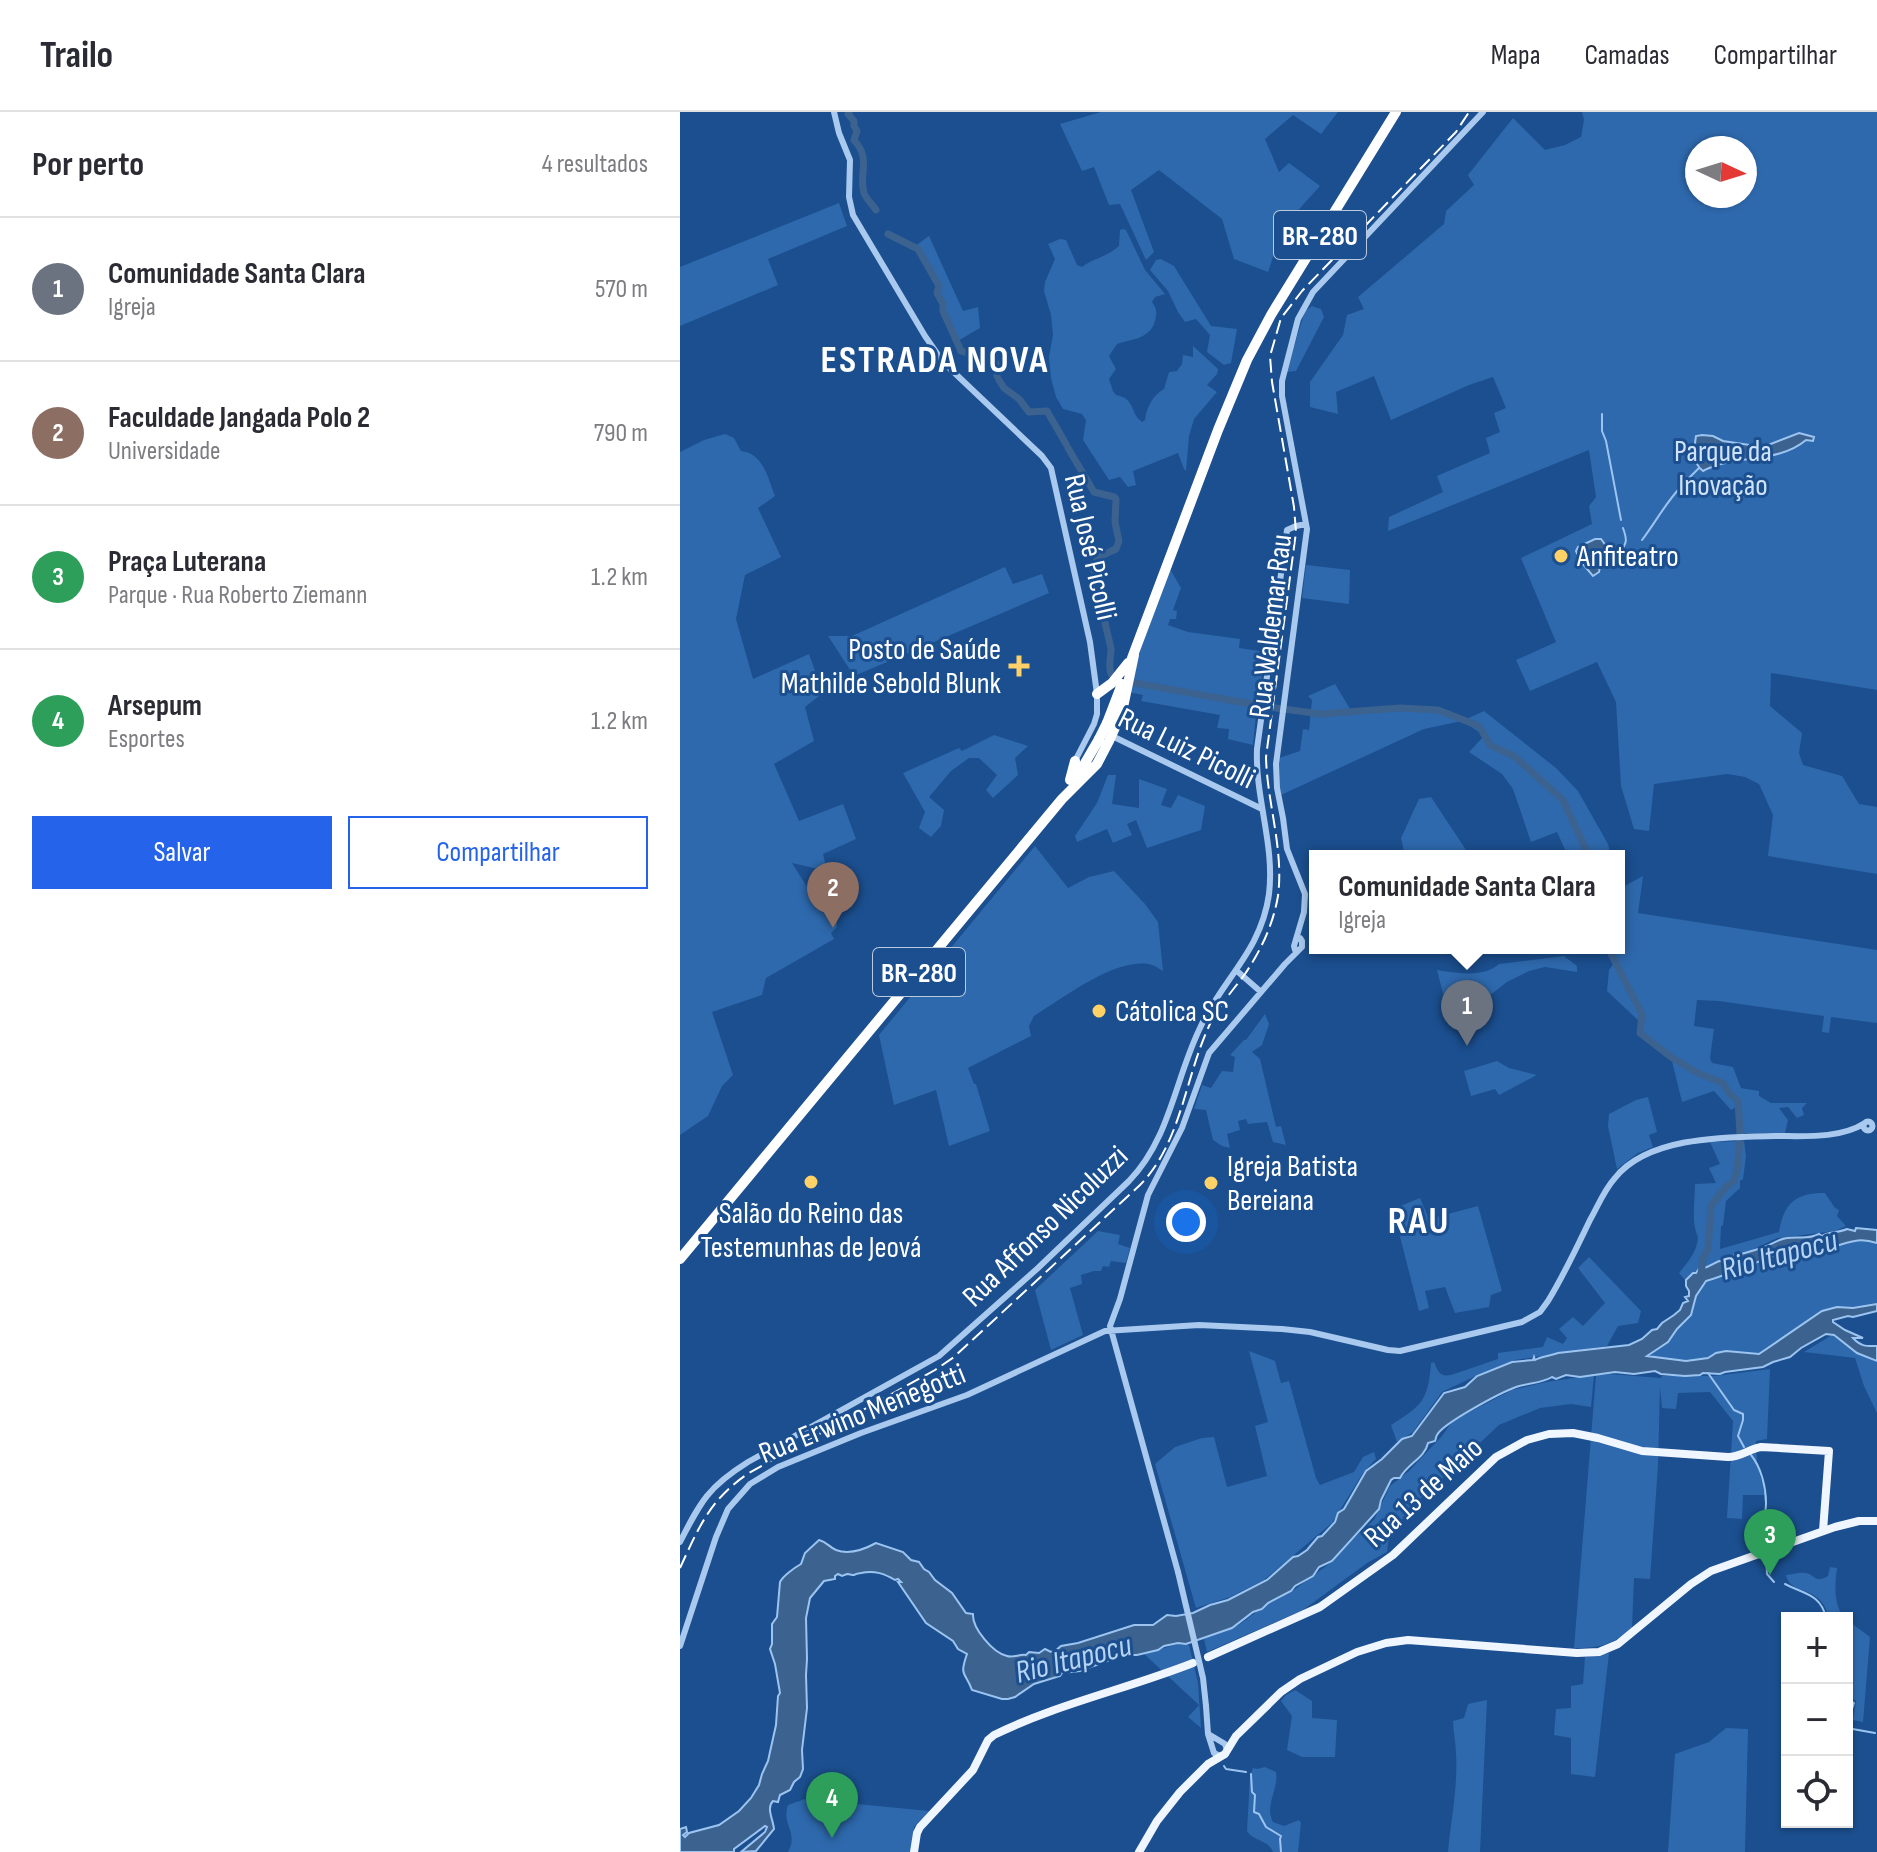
<!DOCTYPE html>
<html lang="pt">
<meta charset="utf-8">
<style>
:root{--surface:#fff;--page:#f2f2f3;--text:#2b2b33;--muted:#7c7c81;--line:#e1e1e2;--accent:#2563eb}
body{margin:0;font-family:"Sofia Sans Condensed",sans-serif;background:var(--page);color:var(--text)}
.controls{position:absolute;right:24px;bottom:24px;display:grid;overflow:hidden;border-radius:0px;box-shadow:0 2px 6px #0004}
.controls button{width:72px;height:72px;display:grid;place-items:center;padding:0;border:0;border-bottom:2px solid var(--line);background:var(--surface);color:var(--text);font:40px sans-serif}
.compass{position:absolute;left:1005px;top:24px;width:72px;height:72px;border-radius:50%;background:var(--surface);box-shadow:0 2px 6px #0004;rotate:94deg}
.you{position:absolute;left:506px;top:1110px;width:28px;height:28px;margin:-20px;border:6px solid #fff;border-radius:50%;background:#1a73e8;box-shadow:0 0 0 12px #1a73e833}
.badge{display:grid;place-items:center;width:52px;height:52px;border-radius:50%;background:var(--accent);color:#fff;font-size:26px;font-weight:700}
.pin{position:absolute;translate:-50% -66px;filter:drop-shadow(0 2px 4px #0008)}
.pin::after{content:'';position:absolute;top:42px;width:28px;height:24px;background:inherit;clip-path:polygon(0 0,100% 0,50% 100%)}
.popup{position:absolute;left:629px;top:738px;width:316px;height:104px;box-sizing:border-box;display:grid;place-content:center;border-radius:0px;background:var(--surface);filter:drop-shadow(0 2px 6px #0005);font-size:26px;white-space:nowrap;color:var(--muted)}
.popup b{font-size:30px;color:var(--text)}
.popup::after{content:'';position:absolute;left:50%;top:100%;margin-left:-16px;border:16px solid transparent;border-top-color:var(--surface)}
.list{margin:0;padding:0;list-style:none}
h2{display:flex;justify-content:space-between;align-items:center;height:104px;margin:0;padding:0 32px;font-size:34px}
h2 small{font-size:26px;font-weight:400;color:var(--muted)}
.list li{display:grid;grid-template-columns:52px 1fr auto;gap:24px;align-items:center;box-sizing:border-box;height:144px;padding:0 32px;border-top:2px solid var(--line)}
.list b{display:block;font-size:30px;white-space:nowrap}
.list p{margin:0;font-size:26px;white-space:nowrap;color:var(--muted)}
.list em{font-size:26px;font-style:normal;color:var(--muted)}
.actions{display:flex;gap:16px;padding:24px 32px}
.actions a{flex:1;padding:18px 0;border:2px solid var(--accent);border-radius:0px;text-align:center;font-size:28px;color:var(--accent)}
.actions .main{background:var(--accent);color:#fff}
.icon{flex:none;width:44px;height:44px;fill:none;stroke:currentColor;stroke-width:2;stroke-linecap:round;stroke-linejoin:round}
.map{position:relative;flex:none;width:1197px;height:1740px;overflow:hidden}
header{display:flex;align-items:center;gap:48px;box-sizing:border-box;height:112px;padding:0 40px;background:var(--surface);border-bottom:2px solid var(--line)}
header strong{font-size:38px}
nav{display:flex;gap:44px;margin-inline-start:auto;font-size:28px}
main{display:flex}
aside{flex:1;background:var(--surface)}
.map>svg:first-child{display:block}
.green{fill:#2e69ad;fill-rule:evenodd}
.water{fill:#3c6290;stroke:#9cc4f0;stroke-width:2}
.lines{fill:none;stroke-linecap:round;stroke-linejoin:round}
.stream{stroke:#9cc4f0;stroke-width:2}
.river{stroke:#3c6290;stroke-width:7}
.minor{stroke:#a9c9ee;stroke-width:6}
.major{stroke:#f0f6ff;stroke-width:8}
.highway{stroke:#fff;stroke-width:10}
.rail{stroke:#fff;stroke-width:2;stroke-dasharray:14 6;stroke-linecap:butt}
.minor-bridge{stroke:#a9c9ee;stroke-width:6}
.highway-bridge{stroke:#fff;stroke-width:10}
.poi-dot{fill:#ffd166;stroke:#1b4f8f;stroke-width:3}
.labels{text-anchor:middle;stroke-width:6;stroke-linejoin:round;paint-order:stroke}
.shield{fill:#1b4f8f;stroke:#bbcadd;stroke-width:2}
.shield-label{font-size:28px;font-weight:bold;fill:#fff}
.park-label{font-size:30px;fill:#cfe3fa;stroke:#1b4f8f}
.street-label{font-size:30px;fill:#fff;stroke:#1b4f8f}
.poi-label{font-size:30px;fill:#fff;stroke:#1b4f8f;text-anchor:start}
.water-label{font-size:32px;font-style:italic;fill:#b5d3f5;stroke:#1b4f8f}
.district-label{font-size:38px;font-weight:bold;letter-spacing:2px;fill:#fff;stroke:#1b4f8f}
</style>
<header>
<strong>Trailo</strong>
<nav><a>Mapa</a><a>Camadas</a><a>Compartilhar</a></nav>
</header>
<main>
<aside>
<h2>Por perto<small>4 resultados</small></h2>
<ul class="list">
<li><span class="badge" style="background:#6b7280">1</span><div><b>Comunidade Santa Clara</b><p>Igreja</p></div><em>570 m</em></li>
<li><span class="badge" style="background:#8d6e63">2</span><div><b>Faculdade Jangada Polo 2</b><p>Universidade</p></div><em>790 m</em></li>
<li><span class="badge" style="background:#2e9e5b">3</span><div><b>Praça Luterana</b><p>Parque · Rua Roberto Ziemann</p></div><em>1.2 km</em></li>
<li><span class="badge" style="background:#2e9e5b">4</span><div><b>Arsepum</b><p>Esportes</p></div><em>1.2 km</em></li>
</ul>
<div class="actions"><a class="main">Salvar</a><a>Compartilhar</a></div>
</aside>
<div class="map">
<svg width="1197" height="1740" viewBox="0 0 1197 1740">
<rect width="100%" height="100%" fill="#1b4f8f"/>
<path class="green" d="M421,0H658L641,22L613,3L585,27L599,60L609,51L640,74L603,115L588,160L554,147L542,107L479,58L451,78L474,140L466,148L440,92L429,93L414,55L402,59L380,12Z
M902,0H1197V578L1091,561L1090,594L1122,621L1119,641L1123,653L1162,664L1179,692L1197,695V762L1088,744L1093,703L1079,672L1065,665L1047,662L974,672L969,719L954,717L941,674L936,590L917,550L850,579L836,548L876,530L841,446L912,412L909,394L916,385L909,338L708,419L709,405L763,380L757,364L810,341L806,326L820,320L814,301L826,296L813,265L789,273L711,308L694,264L656,280L658,302L630,295V270L663,223L667,203L684,197L678,185L764,112L766,99L794,73L788,63L833,6L865,38L885,33L901,25L904,8ZM1017,36H1065V84H1017Z
M159,91L167,114L88,147L98,173L0,214V155Z
M443,117L446,118L465,158L485,182L475,185L472,190C477,197 477,201 475,209C470,227 452,227 437,232L429,244L436,257L429,267L433,279L436,283C456,287 449,300 462,310L465,308C466,296 473,283 484,277L489,260L497,259L502,252L503,243L513,245V234L538,257L537,262L527,273L537,280L514,307L509,324L506,359L504,357L498,341L453,359L456,373L448,375L440,365L429,368L403,328L406,308L402,302L383,297L376,285L371,266L369,245L373,223L371,203L364,179L365,170L375,147L368,132L380,127L386,128L397,153L402,155C414,146 427,145 439,134L440,118Z
M249,124L283,199L298,195L300,216L276,230L257,181L259,174L235,134Z
M481,147L494,154L531,214L557,217L551,251L544,253L527,240L530,223L516,207L505,210L498,200L488,179L470,158L476,148Z
M632,194L641,197L644,205L616,259L606,260L625,199Z
M45,322L54,326L61,339C83,341 88,366 95,384L78,396L101,445L65,463L56,507L73,567L129,542L143,581L125,595L134,629L94,652L119,709L163,692L176,727L143,742L147,759L112,751L127,775L154,773L157,815L151,821L154,827L86,866L82,883L32,900L53,963L42,974L28,1004L0,1023V340L24,328Z
M626,453L670,458L669,492L622,486Z
M325,455L333,472L362,462L369,481L174,564L148,524H172Z
M490,457L501,476L493,498L497,499L496,507H490L488,513L508,520L560,527L559,536L586,540L577,593L573,633L548,627L549,617L537,616L540,603L461,589L463,583L448,580L461,534Z
M655,572L672,600L720,596L758,598L782,609L804,599L876,656L898,679L928,732L931,744H888L877,720L851,730L833,677L822,662L789,640L803,625L799,620L782,609L744,617L601,683L598,668L599,646L620,639L623,617L629,618L632,588L628,584Z
M314,623L348,634L335,646L338,663L313,686L306,678L317,663L299,646H289L271,659L249,685L264,698L261,714L251,725L239,716L245,700L223,661L279,636L282,639Z
M428,663H436L432,692L459,696V667L487,677L481,693L491,696L498,683L525,694L521,718L467,736L456,708L447,712L452,723L433,731L427,717L397,730L395,724L417,691Z
M751,685L790,744H725L721,726L739,687Z
M355,734L388,776L409,765L434,759L465,792L478,810L483,859C479,857 476,854 472,853C438,843 382,887 354,904L349,914L351,924L288,956L294,972H296L310,1019L269,1034L256,978L214,993L199,923Z
M963,764L958,801L1197,838V911L1151,905L1149,921L1142,920L1144,904L1039,889L1017,888L1014,914L1034,917L1030,946L1032,951L1053,955L1061,976L1079,979V984L1091,991H1127L1122,996L1124,1003L1117,1006L1108,995L1099,996L1108,1008L1105,1021H1060L1058,994L1051,998L1034,979L1002,990L991,945L960,921L961,911L927,879L929,858L935,850L928,836H939V777Z
M884,844L897,854V860L865,855L849,859L827,870L805,887L776,891L765,889L757,858C777,861 803,866 819,852Z
M585,902L589,912L582,933L572,940L580,947L596,1015L601,1014L606,1033L593,1030L587,1010L568,1012L566,1007L558,1009L560,1018L547,1022L550,1036L542,1034L533,1028L526,998L514,997L522,973L531,976L542,959L553,960L555,945L550,943L564,928H566Z
M817,949L829,956L857,963L819,983L815,977L791,984L784,959Z
M968,985L977,1020L969,1023L973,1035L958,1041L937,1057L928,1014L929,1002L956,988Z
M1064,1029L1066,1044L1063,1067L1060,1069V1076L1046,1089L1043,1113L1041,1114L1040,1137L1099,1120C1104,1091 1115,1081 1145,1081L1155,1096L1159,1098L1157,1104L1166,1114L1155,1119L1097,1126L1066,1141C1056,1140 1050,1143 1041,1148C1027,1156 1018,1156 1005,1168L999,1161C1008,1150 1017,1140 1018,1125C1011,1111 1015,1088 1015,1072L1036,1071L1029,1056L1040,1052L1030,1030Z
M740,1086L749,1107L798,1094L822,1179L811,1183L809,1195L775,1201L765,1175L745,1179L749,1196L739,1199L713,1097Z
M418,1119L440,1123L438,1132L450,1136L446,1151L431,1149L429,1155L423,1154L421,1159H414L401,1163L402,1172L390,1176L403,1223L371,1238L355,1178Z
M1186,1127L1197,1131V1192L1173,1196L1157,1195L1142,1199L1079,1242L1036,1241L1028,1246L1006,1249L966,1245L988,1230L997,1217L1011,1203L1016,1184L1026,1169C1054,1161 1081,1146 1110,1139C1121,1135 1131,1138 1142,1137C1157,1136 1170,1128 1186,1127Z
M909,1145L961,1199L958,1211L938,1214L927,1234L835,1248L802,1261L762,1280L733,1320L717,1330L711,1313C743,1293 748,1288 751,1251L754,1250C758,1260 760,1265 771,1263L818,1247V1241L863,1235L867,1225L883,1232L887,1226L879,1217L893,1205L903,1214L925,1191L898,1156Z
M1152,1223L1177,1241L1197,1250V1301L1184,1274L1175,1246L1124,1240Z
M569,1239L595,1249L601,1271L609,1269L636,1366L640,1373L674,1360L683,1345L694,1340L696,1347L683,1361L652,1411L584,1468L550,1485L516,1496L475,1352L495,1335L522,1326L534,1325L547,1375L587,1364L575,1314L588,1310Z
M1090,1257L1087,1327L1076,1329L1077,1351L1085,1383H1063L1062,1407L1047,1406L1053,1309L1030,1280L998,1281L996,1297L982,1296L980,1275L978,1353L970,1467L954,1466L952,1516C934,1532 918,1537 894,1536L916,1263L929,1262L981,1266L982,1264H1034Z
M914,1263L911,1295L891,1292L860,1296L819,1313L731,1396L709,1425L707,1440L687,1451L623,1498L527,1540L524,1527L549,1518L560,1512L590,1490L611,1480L653,1449L665,1434L694,1408L710,1374L729,1359L762,1324L772,1310L778,1306L832,1278L866,1270Z
M1150,1455L1157,1456C1155,1473 1153,1491 1164,1506H1149C1141,1471 1111,1485 1106,1463C1111,1463 1120,1460 1125,1461C1136,1462 1133,1472 1148,1464Z
M1167,1508L1190,1525L1183,1610L1173,1608L1176,1589L1167,1583Z
M498,1532L509,1533L518,1571L521,1616L508,1605L519,1593L464,1542Z
M929,1541L915,1665L891,1662V1626L874,1623L876,1597L891,1596V1574L903,1572L905,1545Z
M615,1578L632,1589V1606L657,1608L655,1645H622L607,1638L612,1604L601,1589L606,1583Z
M807,1588L800,1740H768C771,1708 778,1674 776,1642C776,1631 773,1620 773,1609L784,1606L788,1592Z
M1046,1616L1068,1617L1065,1740H988L995,1642L1029,1630Z
M585,1655L596,1660C599,1678 584,1693 593,1710L604,1714L619,1708L621,1711L618,1740H593C588,1727 574,1730 567,1719L570,1664L573,1656L577,1657Z
M125,1687L249,1699L234,1715L231,1740H108C119,1719 101,1714 108,1693Z"/>
<path class="water" d="M1119,321L1134,325L1133,329L1126,328C1098,352 1054,342 1023,359C1012,351 1014,336 1016,324L1022,323L1033,324L1043,329L1083,335Z
M915,427H921L929,438L938,441L937,444L927,445L921,449L919,460L913,464L901,450L896,439L898,435Z
M1176,1116L1197,1118V1131C1176,1124 1167,1132 1148,1136C1135,1138 1123,1135 1110,1139C1081,1147 1054,1161 1026,1169L1016,1184L1011,1203L997,1217L988,1230L967,1244L1006,1249L1028,1246L1036,1241L1046,1239L1079,1242L1142,1199L1157,1195L1173,1196L1197,1192V1199L1173,1205L1168,1204L1153,1208V1210L1165,1218L1183,1226H1173C1181,1235 1187,1234 1197,1234V1249L1177,1241L1154,1223L1146,1222L1121,1236L1110,1245L1093,1250L1083,1255L1045,1260L1040,1262L1023,1261L1020,1263L1005,1264L981,1262L975,1259L954,1262L935,1260L900,1265L886,1263L876,1267L872,1265C863,1271 848,1271 836,1275C822,1280 763,1311 757,1323C756,1324 756,1327 755,1329L748,1331C745,1346 727,1352 720,1366H714L711,1368L701,1388L699,1397L652,1449L639,1455L633,1464L615,1474L611,1479L588,1491L582,1497L573,1500L552,1516L506,1532L498,1531L484,1534L478,1538L457,1543H444L400,1559L382,1561L380,1564L354,1572L335,1585L328,1587H322L292,1578C285,1559 279,1565 287,1542L278,1537L273,1529L246,1511L218,1470H221L218,1467L215,1468C205,1462 195,1458 181,1461C169,1463 179,1464 167,1462L162,1464L158,1462L155,1464V1467L144,1469L130,1486L126,1506L127,1547L126,1563L127,1596L122,1638L123,1657L120,1665L114,1670L110,1678L100,1683L98,1690L93,1689C86,1696 93,1707 94,1717L76,1739L61,1740L85,1720L87,1715L85,1714L54,1737V1740H0V1717L6,1715L7,1720L3,1723L5,1725L9,1721L39,1713L59,1699L71,1686L79,1673L82,1662L88,1649L96,1613L98,1584L100,1581L95,1552L90,1537L92,1532V1512L97,1505L100,1470C103,1464 114,1456 121,1452L125,1441L139,1428C147,1430 149,1435 156,1438C169,1443 185,1437 196,1431L223,1440L231,1448L239,1450L244,1457L249,1460L255,1468L272,1481L286,1501L293,1502C292,1516 313,1541 327,1544C334,1546 339,1542 346,1543L349,1540L359,1541L365,1537L371,1540L375,1539L381,1534L398,1531L454,1513H473L487,1503L496,1504L513,1501L530,1493L548,1488L587,1468L613,1445L618,1444L627,1438L638,1425L642,1424L655,1410L658,1401L664,1397L686,1359L702,1347L722,1327L732,1324L764,1281L785,1275L797,1264L832,1250L853,1248L854,1245L855,1248C862,1244 870,1244 878,1241L949,1233L962,1227L972,1218L977,1217L982,1211L994,1203L1000,1198L1003,1191L1008,1189L1005,1185L1009,1184V1179L1006,1174V1168L1013,1161H1016L1019,1157L1027,1155L1039,1149L1046,1150V1145C1060,1143 1070,1140 1084,1135C1093,1132 1098,1127 1107,1126C1119,1124 1127,1128 1139,1122L1142,1124C1149,1119 1159,1121 1167,1117L1175,1119Z"/>
<g class="lines">
<path class="stream" d="M922,302V319L926,329L941,408
M1003,372L1019,356
M962,428C975,411 985,392 999,377
M938,441C948,432 947,427 943,416
M1028,1261L1054,1298L1063,1302V1308L1058,1324L1064,1335
M1071,1343C1081,1355 1086,1375 1086,1391C1086,1406 1079,1419 1085,1435
M1086,1444L1087,1462L1094,1470
M1105,1472C1124,1482 1141,1482 1146,1506
M1167,1586L1174,1591L1172,1597L1167,1600
M1167,1616L1195,1621
M544,1654L546,1657L566,1660
M571,1662L572,1680L575,1683L574,1700L579,1702L586,1715L601,1724L600,1727L601,1740"/>
<path class="river" d="M169,0L168,2L174,9V14L177,19L174,28C192,48 178,61 184,81C186,87 193,93 196,98
M208,122L238,137L259,174L257,181L263,192V199L281,239L313,248L316,251L317,264
M319,268L324,276L339,287L349,300L367,299L386,332
M388,336L414,380L434,385L436,387L435,410L439,429L436,437C428,441 413,445 414,457C414,465 421,473 422,481C424,489 422,498 424,506C426,516 429,527 431,537C431,546 428,553 431,562
M450,570L577,593
M588,595L641,602L720,596L758,598L799,614L810,633L834,644L883,688L909,744
M928,836L962,902L960,921L991,945L1018,961L1043,971L1049,981L1058,989L1060,1021
M1021,1162L1023,1146L1028,1137L1031,1094L1046,1075L1054,1069L1057,1057L1060,1028"/>
<path class="minor" d="M154,0L159,21L170,48L169,85L173,103L245,224L263,250L362,344L371,356L410,530L417,582V602L414,612L395,649
M430,623L582,697
M616,827L620,826L622,829V835L619,838H615L614,834L624,800L625,782L607,737L603,706L597,676L596,652L627,417L602,284V269L618,207L633,180L803,0
M557,859L581,880
M1183.5 1014a4.5 4.5 0 1 1 9 0a4.5 4.5 0 1 1-9 0Z
M0,1430C21,1389 28,1375 68,1350L259,1244L358,1156L449,1069C490,1027 495,967 520,916C542,867 581,840 589,782C595,733 575,686 577,637L607,418L616,414L626,412
M498,1460L430,1214L440,1187L468,1083L502,1016L529,941L605,852L619,838
M0,1534L36,1425L48,1397L70,1372L98,1355L181,1321L287,1283L425,1219L519,1213L602,1217L630,1220L708,1238L720,1239L842,1210L860,1200L868,1189C884,1163 897,1135 910,1108C918,1094 924,1078 935,1066C968,1024 1047,1025 1095,1024C1124,1024 1160,1027 1185,1011
M526,1594L528,1622L534,1641L540,1644
M530,1623L545,1632L547,1638"/>
<path class="major" d="M528,1545L640,1495L713,1443L816,1345L847,1328L869,1322L893,1321L918,1326L962,1339L1048,1345C1061,1345 1069,1337 1081,1335L1149,1339L1143,1419
M234,1740L237,1721L240,1715L293,1658L308,1628L314,1623C377,1592 447,1577 513,1551
M459,1740L477,1709L500,1680L528,1652L545,1642L556,1624L601,1580L620,1567L677,1540L706,1531L728,1528L897,1541L919,1540L938,1532L1011,1472L1031,1459L1155,1415L1179,1409H1197"/>
<path class="highway" d="M452,546L538,318L567,248L591,203L716,0
M417,582L432,571L448,551
M427,611L442,572
M390,668L395,649
M394,670L419,627
M0,1147L382,687L417,652L429,629L442,600L454,543"/>
<path class="rail" d="M0,1456C19,1415 30,1387 69,1361L255,1258L274,1245L460,1073C502,1030 505,964 530,912C539,894 553,878 565,862C581,838 593,813 598,784C604,737 587,691 586,645L616,420L614,395L592,270L590,244L601,206L622,179L776,20L789,0"/>
<path class="minor-bridge" d="M498,1460L523,1566L526,1594"/>
<path class="highway-bridge" d="M419,627L427,611"/>
</g>
<g class="poi-dot">
<circle cx="881" cy="444" r="8"/>
<path d="M335 542h8v8h8v8h-8v8h-8v-8h-8v-8h8z"/>
<circle cx="419" cy="899" r="8"/>
<circle cx="131" cy="1070" r="8"/>
<circle cx="531" cy="1071" r="8"/>
</g>
<g class="labels">
<g class="shield">
<rect x="594" y="99" width="92" height="48" rx="6"/>
<rect x="193" y="836" width="92" height="48" rx="6"/>
</g>
<g class="shield-label">
<text x="640" y="133">BR-280</text>
<text x="239" y="870">BR-280</text>
</g>
<g class="park-label">
<text x="1043" y="349">Parque da<tspan x="1043" dy="34">Inovação</tspan></text>
</g>
<g class="street-label">
<text transform="translate(411 435) rotate(77)" y="10">Rua José Picolli</text>
<text transform="translate(590 514) rotate(-83)" y="10">Rua Waldemar Rau</text>
<text transform="translate(507 636) rotate(26)" y="10">Rua Luiz Picolli</text>
<text transform="translate(365 1114) rotate(-44)" y="10">Rua Affonso Nicoluzzi</text>
<text transform="translate(182 1301) rotate(-22)" y="10">Rua Erwino Menegotti</text>
<text transform="translate(743 1380) rotate(-42)" y="10">Rua 13 de Maio</text>
</g>
<g class="poi-label">
<text x="897" y="454">Anfiteatro</text>
<text x="321" y="547" text-anchor="end">Posto de Saúde<tspan x="321" dy="34">Mathilde Sebold Blunk</tspan></text>
<text x="435" y="909">Cátolica SC</text>
<text x="547" y="1064">Igreja Batista<tspan x="547" dy="34">Bereiana</tspan></text>
<text x="131" y="1111" text-anchor="middle">Salão do Reino das<tspan x="131" dy="34">Testemunhas de Jeová</tspan></text>
</g>
<g class="water-label">
<text transform="translate(1099 1142) rotate(-15)" y="11">Rio Itapocu</text>
<text transform="translate(393 1546) rotate(-14)" y="11">Rio Itapocu</text>
</g>
<g class="district-label">
<text x="255" y="260">ESTRADA NOVA</text>
<text x="739" y="1121">RAU</text>
</g>
</g>
</svg>
<div class="controls">
<button>+</button>
<button>−</button>
<button><svg class="icon" aria-label="locate" viewBox="0 0 24 24"><circle cx="12" cy="12" r="6"/><path d="M12 2v4M12 18v4M2 12h4M18 12h4"/></svg></button>
</div>
<svg class="compass" viewBox="-18 -18 36 36"><path d="M0-13l5 13h-10z" fill="#e53935"/><path d="M0 13l5-13h-10z" fill="#7c7c81"/></svg>
<div class="you"></div>
<div class="pin badge" style="left:787px;top:934px;background:#6b7280">1</div>
<div class="popup"><b>Comunidade Santa Clara</b>Igreja</div>
<div class="pin badge" style="left:153px;top:816px;background:#8d6e63">2</div>
<div class="pin badge" style="left:1090px;top:1463px;background:#2e9e5b">3</div>
<div class="pin badge" style="left:152px;top:1726px;background:#2e9e5b">4</div>
</div>
</main>
